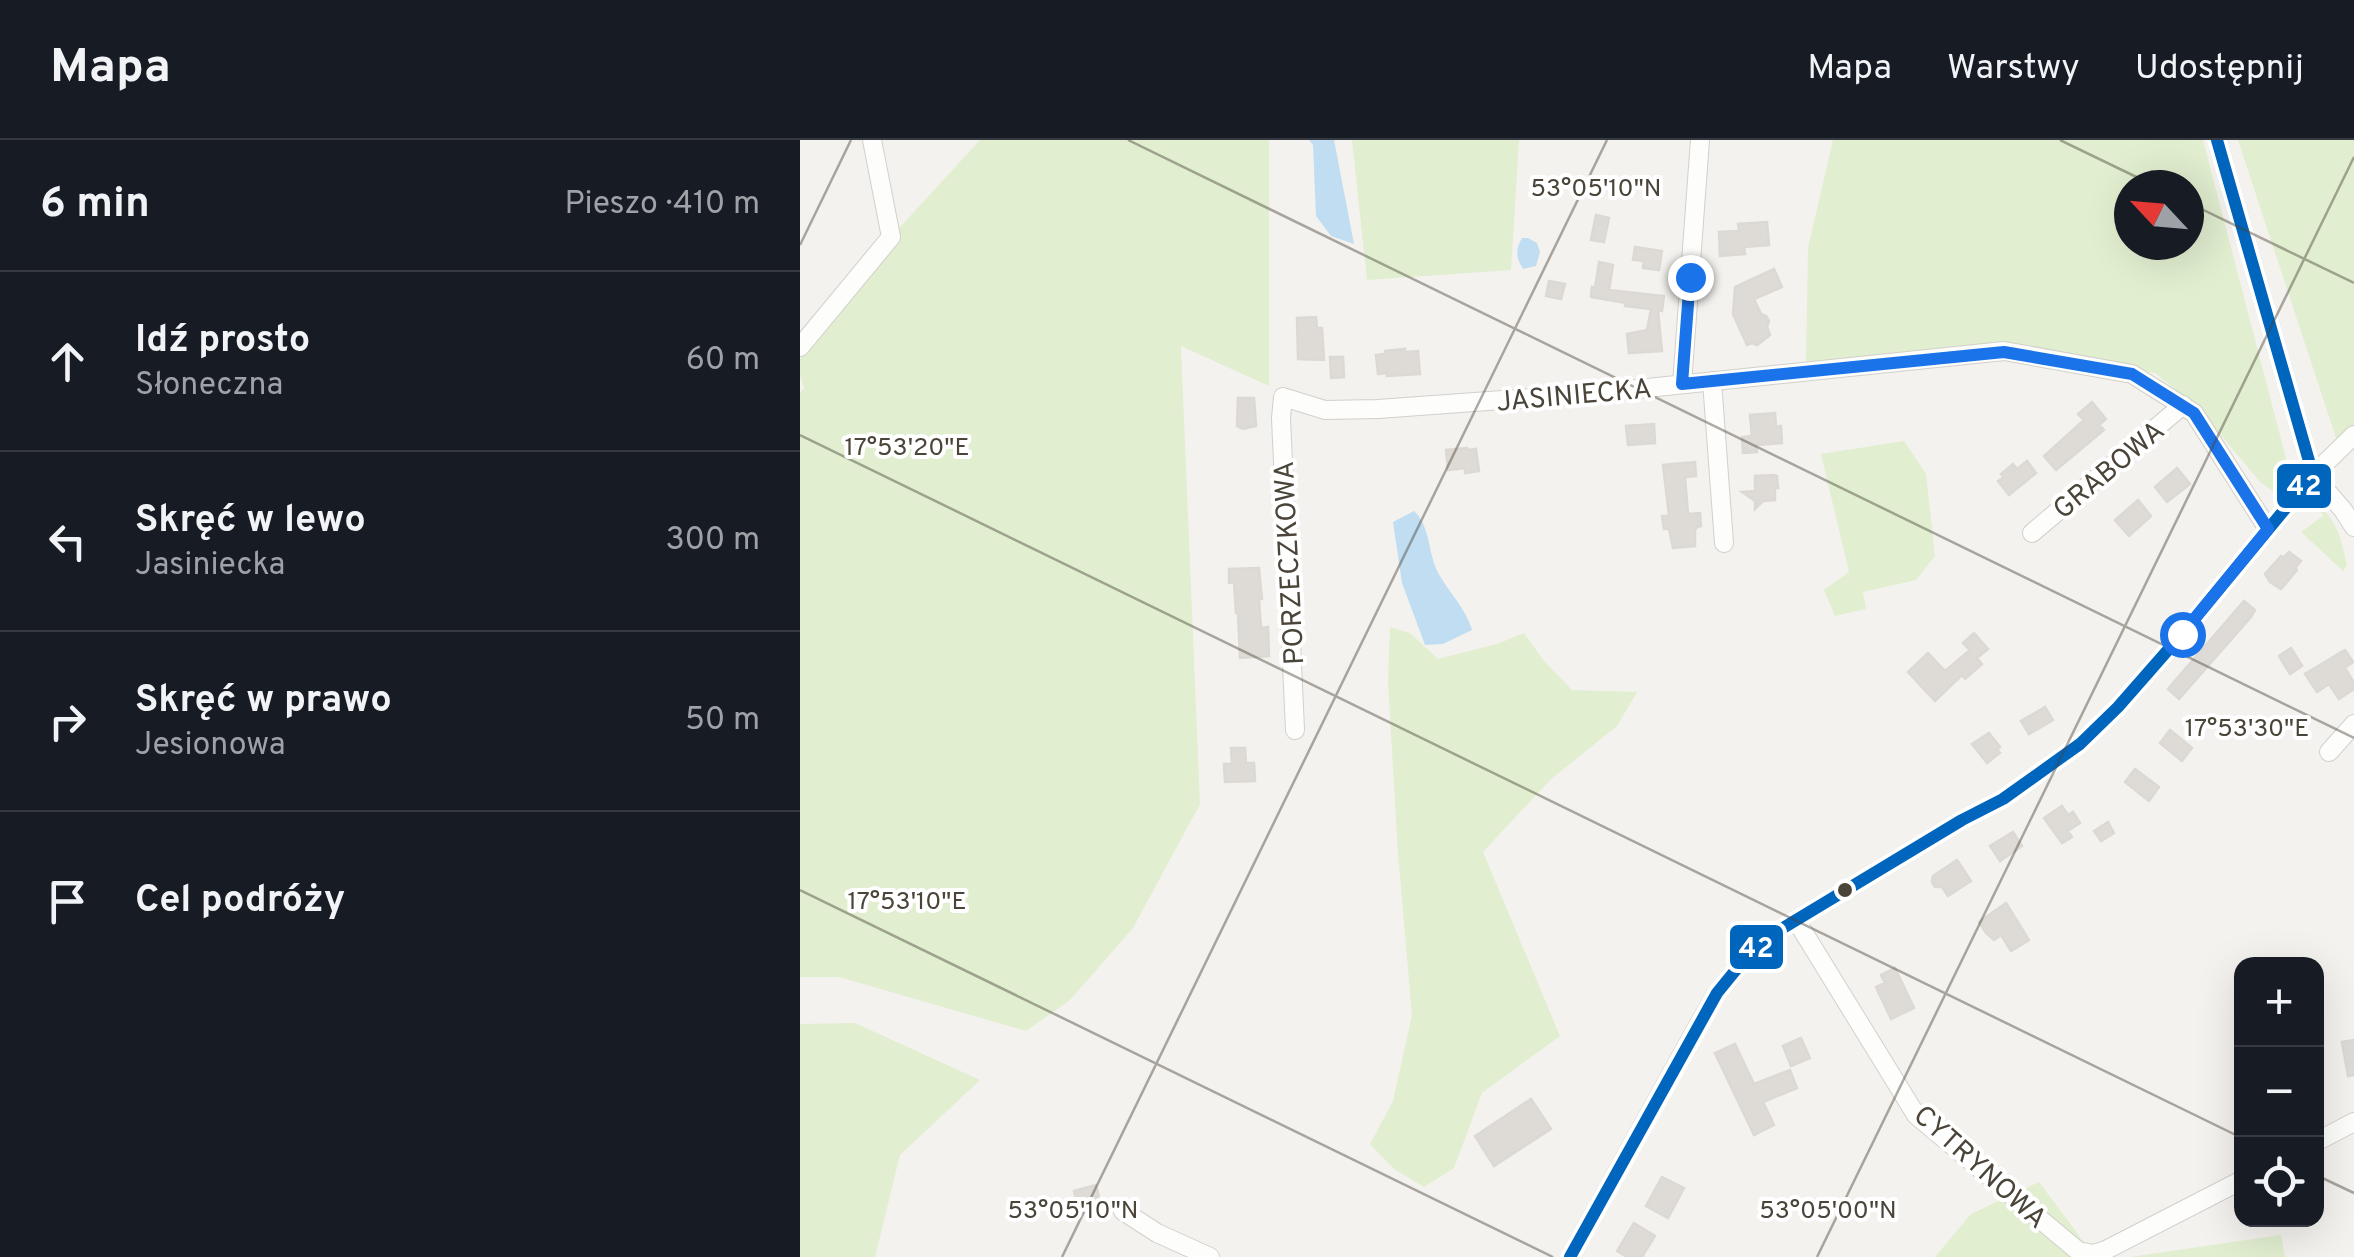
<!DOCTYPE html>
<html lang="pl">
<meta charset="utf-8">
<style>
:root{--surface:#171b24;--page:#242831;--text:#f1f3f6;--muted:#9ea1a6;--line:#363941}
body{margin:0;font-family:Overpass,sans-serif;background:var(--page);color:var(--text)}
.controls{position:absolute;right:30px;bottom:30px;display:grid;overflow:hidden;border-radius:20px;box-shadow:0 10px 40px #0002}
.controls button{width:90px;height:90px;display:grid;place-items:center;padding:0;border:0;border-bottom:2px solid var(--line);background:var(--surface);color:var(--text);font:50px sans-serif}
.compass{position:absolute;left:1314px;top:30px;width:90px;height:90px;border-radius:50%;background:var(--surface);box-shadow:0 10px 40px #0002;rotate:296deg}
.stop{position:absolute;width:30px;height:30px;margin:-22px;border:8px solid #1a73e8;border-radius:50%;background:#fff}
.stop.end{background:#1a73e8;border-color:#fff;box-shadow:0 2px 10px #0008}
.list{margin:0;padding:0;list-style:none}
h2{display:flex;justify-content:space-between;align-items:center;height:130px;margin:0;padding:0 40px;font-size:42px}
h2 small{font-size:32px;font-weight:400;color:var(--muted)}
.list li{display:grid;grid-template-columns:65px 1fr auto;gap:30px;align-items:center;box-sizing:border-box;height:180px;padding:0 40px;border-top:2px solid var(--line)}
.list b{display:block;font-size:38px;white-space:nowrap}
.list p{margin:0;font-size:32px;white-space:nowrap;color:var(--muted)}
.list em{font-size:32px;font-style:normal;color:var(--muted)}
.icon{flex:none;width:55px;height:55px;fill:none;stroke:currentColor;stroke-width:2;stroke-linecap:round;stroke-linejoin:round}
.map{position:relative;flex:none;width:1554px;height:1117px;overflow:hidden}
header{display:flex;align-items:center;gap:60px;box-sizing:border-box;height:140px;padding:0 50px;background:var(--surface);border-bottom:2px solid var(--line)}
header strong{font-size:48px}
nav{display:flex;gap:55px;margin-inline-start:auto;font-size:35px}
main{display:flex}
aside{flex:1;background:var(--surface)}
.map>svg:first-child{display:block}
.green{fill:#e1eecf;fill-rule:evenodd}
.water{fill:#c0ddf1}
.building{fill:#dedbd6;stroke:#dcd9d4;stroke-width:2.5}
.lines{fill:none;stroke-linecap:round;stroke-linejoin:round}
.minor-casing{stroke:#d2d0cb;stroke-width:20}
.minor{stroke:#fdfdfc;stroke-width:18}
.bus-1-casing{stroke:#fff;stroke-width:20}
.bus-1{stroke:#0065bd;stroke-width:12}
.route{stroke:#1a73e8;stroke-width:12}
.ticks{fill:none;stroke:#4b4439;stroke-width:2.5;stroke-opacity:0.45}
.bus-dot{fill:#4b4439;stroke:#fff;stroke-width:4}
.labels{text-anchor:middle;stroke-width:8;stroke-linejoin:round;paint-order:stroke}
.street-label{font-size:28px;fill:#4b4439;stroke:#fff}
.ticks-label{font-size:25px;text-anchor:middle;fill:#4b4439;stroke:#fff;stroke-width:8;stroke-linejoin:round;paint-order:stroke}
.line-badge{stroke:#fff;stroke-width:4}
.badge-label{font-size:28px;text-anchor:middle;font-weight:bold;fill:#fff}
</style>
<header>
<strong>Mapa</strong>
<nav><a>Mapa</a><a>Warstwy</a><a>Udostępnij</a></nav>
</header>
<main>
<aside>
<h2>6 min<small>Pieszo · 410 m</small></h2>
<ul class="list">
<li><svg class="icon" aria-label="ahead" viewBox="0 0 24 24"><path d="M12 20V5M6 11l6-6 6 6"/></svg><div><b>Idź prosto</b><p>Słoneczna</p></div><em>60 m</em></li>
<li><svg class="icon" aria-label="left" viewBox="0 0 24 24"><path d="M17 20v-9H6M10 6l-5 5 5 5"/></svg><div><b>Skręć w lewo</b><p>Jasiniecka</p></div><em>300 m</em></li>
<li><svg class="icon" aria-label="right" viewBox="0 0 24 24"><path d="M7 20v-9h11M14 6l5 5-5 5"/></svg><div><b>Skręć w prawo</b><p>Jesionowa</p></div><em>50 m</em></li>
<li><svg class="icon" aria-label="arrive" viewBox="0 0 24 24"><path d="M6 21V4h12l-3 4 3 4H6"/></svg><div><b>Cel podróży</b></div></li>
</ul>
</aside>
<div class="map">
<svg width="1554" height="1117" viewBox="0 0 1554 1117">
<rect width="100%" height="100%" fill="#f4f2ee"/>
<path class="green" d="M180,0H469V246L381,206L400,664L333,788L270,860L226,891L39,837H0V253L4,248L0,235V219L28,172L91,97Z
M552,0H719L711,130L567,140Z
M1033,0H1403L1488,326L1474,352L1461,343L1399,269L1355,233L1203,206L1006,222L1008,108ZM1329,45H1389V105H1329Z
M1438,0H1554V285L1537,301Z
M1104,301L1126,334L1135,416L1116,440L1063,452L1066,469L1035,476L1024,450L1049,432L1021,314Z
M1516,364C1537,378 1542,402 1547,425L1543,431L1501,392L1523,376Z
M590,487L610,493L638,519L697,504L724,493L744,521L772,550L837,552L817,586L750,640L683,712L760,896L682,953L654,1028L624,1047L594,1029L570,1004L593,961L612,875L598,714L588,542Z
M55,883L180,940L100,1015L75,1117H0V884Z
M1239,1042L1295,1117H1135L1171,1074Z
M1481,1095L1485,1117H1330Z"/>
<path class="water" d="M509,0H534L554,104L531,96L516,76L513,5Z
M722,98H728L737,103L740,112L736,126L723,129C716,118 715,110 722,98Z
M614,371C632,388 627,415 640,436C651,455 666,469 672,490L643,504L625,505L602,443L593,382Z"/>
<path class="building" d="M796,75L809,78L804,102L791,100Z
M967,82L969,105L944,107L945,114L920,116L919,92L939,91L938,84Z
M835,107L862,111L859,130L843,128L844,121L833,120Z
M799,122L813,125L809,150L864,156L862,171L858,170L862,211L829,213L827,194L847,190L851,169L825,166L826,163L791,157L792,147L795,148Z
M974,129L982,147L954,159L961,174L966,176L969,181L967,187L970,195L957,205L952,203L947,205L933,174L935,147Z
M749,141L765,144L761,159L746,156Z
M516,177L517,188H522L524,220L498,219L497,178Z
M605,209V212L618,211L620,234L587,236V233L578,234L576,215L585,214V211Z
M530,217H543L544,237L531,238Z
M438,258H454L456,286L443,289L437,286Z
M1292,262L1306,279L1299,285L1304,290L1256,330L1244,316L1284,280L1278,274Z
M975,273L976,287L981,286L982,303L956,305L957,312L943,313L942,297L952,296L950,275Z
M854,284L855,303L828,305L826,286Z
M667,308V310L676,309L679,331L665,333V328L648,330L646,310Z
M1227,321L1236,333L1209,355L1198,341L1204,337L1201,334L1213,324L1217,329Z
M895,322L896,336L885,337L888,374L900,373L901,386L897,387L895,390V406L873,408L869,389H864L862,376H869L863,325Z
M1377,328L1390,344L1367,362L1355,347Z
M973,335L977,336L978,348H975V360L963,361L955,369V361L942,352L955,351V336Z
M1338,360L1351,376L1329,396L1315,380Z
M1489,412L1501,421L1495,428L1497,430L1481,449L1470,442L1465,434L1481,416L1483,418Z
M459,428L462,459H459L461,488L468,487L469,516L440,518L438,473H436L434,442L429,443V429Z
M1444,461L1455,470L1451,477L1379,559L1368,549Z
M1174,493L1188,509L1177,518L1182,524L1165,539L1162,535L1135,561L1108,532L1128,513L1145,531L1170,510L1163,503Z
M1491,508L1502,526L1490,534L1479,516Z
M1545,510L1553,522L1545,528L1554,543V549L1539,559L1529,544L1517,552L1505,534Z
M1245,567L1253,580L1229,594L1221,581Z
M1370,590L1392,608L1382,621L1360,603Z
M1189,593L1200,607L1197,610L1200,613L1187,623L1172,604Z
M431,608H445L446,623H454L455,641L425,642L424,624H432Z
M1335,629L1359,647L1349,661L1325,642Z
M1262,666L1268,675L1273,672L1280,683L1268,691L1272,697L1262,703L1244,678Z
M1308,682L1314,693L1301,701L1294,691Z
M1213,692L1222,706L1200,721L1190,706Z
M1157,720L1171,741L1148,756L1142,747H1135L1132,742L1133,736Z
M1206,763L1229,800L1211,811L1201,795L1194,800L1186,793L1179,782Z
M1095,828L1114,868L1091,879L1076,847L1085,843L1081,835Z
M1001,898L1010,918L991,926L983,906Z
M1554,900V935L1548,936L1542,902Z
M935,904L954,944L990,930L997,948L963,962L974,985L954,995L915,913Z
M731,959L751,989L694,1026L675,996Z
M862,1037L884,1048L868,1078L846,1066Z
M296,1045L301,1065L279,1071L274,1051Z
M834,1083L855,1096L842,1117H827L817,1111Z"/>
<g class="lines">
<defs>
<path id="minor" d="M1417,0L1513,335L1543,370L1554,387
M0,207L91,97L72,0
M912,241L924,403
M882,244L900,0
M1232,393L1383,265
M495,590L481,278L483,257L525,270L578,269L799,253L1204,211L1332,234L1394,273L1468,389
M1529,612L1554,584
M996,780L1116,975L1278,1111L1293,1114L1306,1110L1442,1040
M1516,1002L1554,982
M323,1071L357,1093L410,1117
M770,1117L900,882L917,853L948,815L968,797L1162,680L1203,659L1280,604L1318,567L1382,494L1513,335L1554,295"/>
</defs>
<use href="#minor" class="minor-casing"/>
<use href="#minor" class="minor"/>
<defs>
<path id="bus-1" d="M770,1117L917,853L948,815L968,797L1162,680L1203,659L1280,604L1318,567L1382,494L1513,335L1417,0"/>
</defs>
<use href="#bus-1" class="bus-1-casing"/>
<use href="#bus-1" class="bus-1"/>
</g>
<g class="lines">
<path class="route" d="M890,137L882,244L1204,212L1332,234L1394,273L1468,389L1382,494"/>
</g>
<path class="ticks" d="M328,0L1554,598M1260,0L1353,45M1389,63L1554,143M0,105L51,0M0,295L1442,998M0,750L753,1117M1516,1035L1554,1053M262,1117L807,0M1017,1117L1554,17"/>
<circle class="bus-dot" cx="1045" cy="750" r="9"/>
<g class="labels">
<g class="street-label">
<text transform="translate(774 254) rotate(-5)" y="10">JASINIECKA</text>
<text transform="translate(1308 329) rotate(-40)" y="10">GRABOWA</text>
<text transform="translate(488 423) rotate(-93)" y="10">PORZECZKOWA</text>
<text transform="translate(1181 1026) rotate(42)" y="10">CYTRYNOWA</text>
</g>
</g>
<g class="ticks-label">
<text x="796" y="56">53°05'10"N</text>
<text x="107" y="315">17°53'20"E</text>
<text x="1447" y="596">17°53'30"E</text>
<text x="107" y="769">17°53'10"E</text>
<text x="273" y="1078">53°05'10"N</text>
<text x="1028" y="1078">53°05'00"N</text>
</g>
<g class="line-badge">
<rect x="1475" y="322" width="58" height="48" rx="10" fill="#0065bd"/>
<rect x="928" y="783" width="57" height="48" rx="10" fill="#0065bd"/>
</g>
<g class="badge-label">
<text x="1504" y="355">42</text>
<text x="956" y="817">42</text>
</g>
</svg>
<div class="controls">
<button>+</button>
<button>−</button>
<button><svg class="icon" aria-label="locate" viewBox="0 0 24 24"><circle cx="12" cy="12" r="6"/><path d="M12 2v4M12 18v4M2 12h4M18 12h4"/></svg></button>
</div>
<svg class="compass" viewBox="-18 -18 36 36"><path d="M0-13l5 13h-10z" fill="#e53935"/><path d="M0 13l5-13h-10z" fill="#9ea1a6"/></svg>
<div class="stop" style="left:1382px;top:494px"></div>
<div class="stop end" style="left:890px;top:137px"></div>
</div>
</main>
